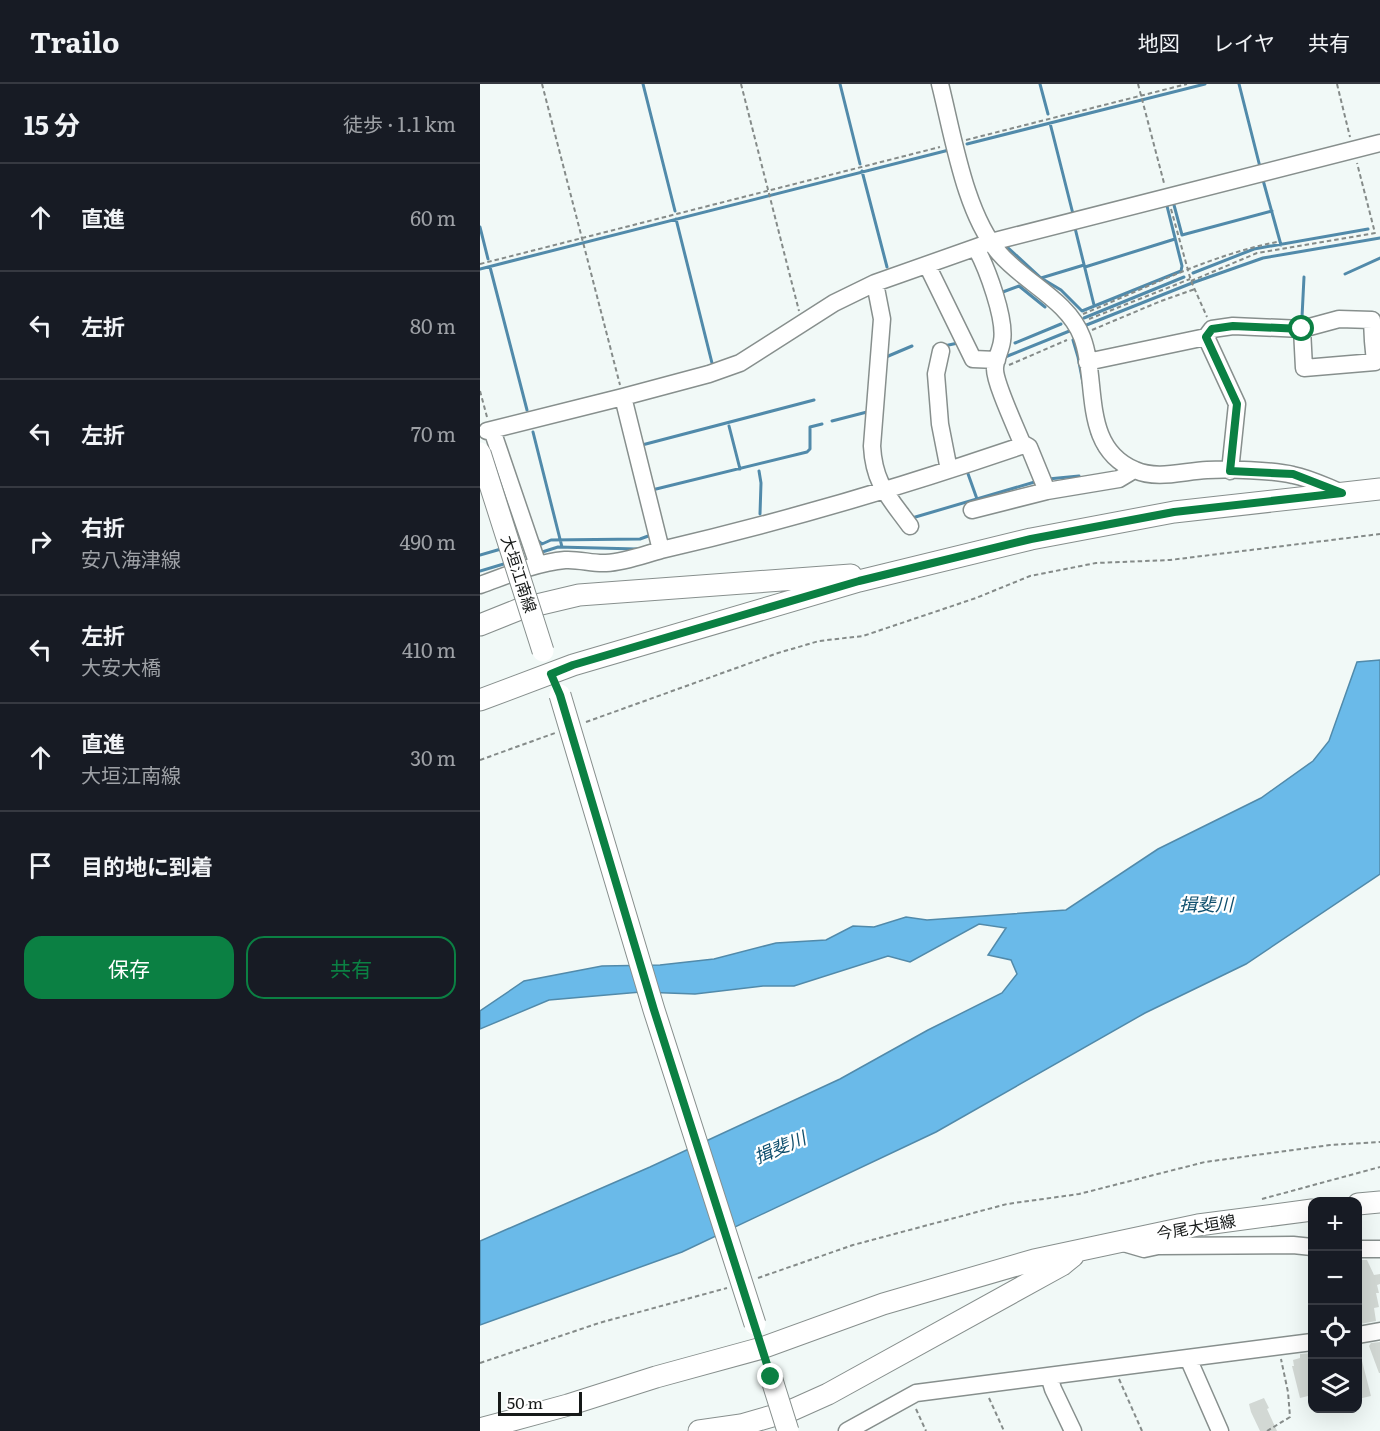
<!DOCTYPE html>
<html lang="ja">
<meta charset="utf-8">
<style>
:root{--surface:#171b24;--page:#20242c;--text:#f1f3f6;--muted:#9ea1a6;--line:#363941;--accent:#0b8043}
body{margin:0;font-family:Literata,"Noto Sans JP",serif;background:var(--page);color:var(--text)}
.controls{position:absolute;right:18px;bottom:18px;display:grid;overflow:hidden;border-radius:12px;box-shadow:0 6px 24px #0002}
.controls button{width:54px;height:54px;display:grid;place-items:center;padding:0;border:0;border-bottom:2px solid var(--line);background:var(--surface);color:var(--text);font:30px sans-serif}
.scale{position:absolute;left:18px;bottom:15px;width:84px;box-sizing:border-box;padding-left:6px;border:3px solid #161918;border-top:0;font-size:16px;line-height:21px;white-space:nowrap;color:#161918;-webkit-text-stroke:4px #fff;paint-order:stroke}
.stop{position:absolute;width:18px;height:18px;margin:-14px;border:4px solid #0b8043;border-radius:50%;background:#fff}
.stop.end{background:#0b8043;border-color:#fff;box-shadow:0 2px 6px #0008}
.list{margin:0;padding:0;list-style:none}
h2{display:flex;justify-content:space-between;align-items:center;height:78px;margin:0;padding:0 24px;font-size:26px}
h2 small{font-size:20px;font-weight:400;color:var(--muted)}
.list li{display:grid;grid-template-columns:39px 1fr auto;gap:18px;align-items:center;box-sizing:border-box;height:108px;padding:0 24px;border-top:2px solid var(--line)}
.list b{display:block;font-size:22px;white-space:nowrap}
.list p{margin:0;font-size:20px;white-space:nowrap;color:var(--muted)}
.list em{font-size:20px;font-style:normal;color:var(--muted)}
.actions{display:flex;gap:12px;padding:18px 24px}
.actions a{flex:1;padding:14px 0;border:2px solid var(--accent);border-radius:18px;text-align:center;font-size:21px;color:var(--accent)}
.actions .main{background:var(--accent);color:#fff}
.icon{flex:none;width:33px;height:33px;fill:none;stroke:currentColor;stroke-width:2;stroke-linecap:round;stroke-linejoin:round}
.map{position:relative;flex:none;width:900px;height:1347px;overflow:hidden}
header{display:flex;align-items:center;gap:36px;box-sizing:border-box;height:84px;padding:0 30px;background:var(--surface);border-bottom:2px solid var(--line)}
header strong{font-size:28px}
nav{display:flex;gap:33px;margin-inline-start:auto;font-size:21px}
main{display:flex}
aside{flex:1;background:var(--surface)}
.map>svg:first-child{display:block}
.water{fill:#6abae9;stroke:#518aaa;stroke-width:1.5}
.lines{fill:none;stroke-linecap:round;stroke-linejoin:round}
.stream{stroke:#518aaa;stroke-width:3}
.building{fill:#d2d8d4}
.minor-casing{stroke:#878f8d;stroke-width:19}
.major-casing{stroke:#878f8d;stroke-width:23}
.path{stroke:#858b89;stroke-width:2;stroke-dasharray:4.5 3;stroke-linecap:butt}
.minor{stroke:#fff;stroke-width:16}
.major{stroke:#fff;stroke-width:21}
.major-bridge-casing{stroke:#878f8d;stroke-width:23;stroke-linecap:butt}
.major-bridge{stroke:#fff;stroke-width:21}
.route{stroke:#0b8043;stroke-width:8}
.labels{text-anchor:middle;stroke-width:4.5;stroke-linejoin:round;paint-order:stroke}
.street-label{font-size:16px;fill:#161918;stroke:#fff}
.water-label{font-size:18px;font-style:italic;fill:#0f4f6e;stroke:#fff}
</style>
<header>
<strong>Trailo</strong>
<nav><a>地図</a><a>レイヤ</a><a>共有</a></nav>
</header>
<main>
<aside>
<h2>15 分<small>徒歩 · 1.1 km</small></h2>
<ul class="list">
<li><svg class="icon" aria-label="ahead" viewBox="0 0 24 24"><path d="M12 20V5M6 11l6-6 6 6"/></svg><div><b>直進</b></div><em>60 m</em></li>
<li><svg class="icon" aria-label="left" viewBox="0 0 24 24"><path d="M17 20v-9H6M10 6l-5 5 5 5"/></svg><div><b>左折</b></div><em>80 m</em></li>
<li><svg class="icon" aria-label="left" viewBox="0 0 24 24"><path d="M17 20v-9H6M10 6l-5 5 5 5"/></svg><div><b>左折</b></div><em>70 m</em></li>
<li><svg class="icon" aria-label="right" viewBox="0 0 24 24"><path d="M7 20v-9h11M14 6l5 5-5 5"/></svg><div><b>右折</b><p>安八海津線</p></div><em>490 m</em></li>
<li><svg class="icon" aria-label="left" viewBox="0 0 24 24"><path d="M17 20v-9H6M10 6l-5 5 5 5"/></svg><div><b>左折</b><p>大安大橋</p></div><em>410 m</em></li>
<li><svg class="icon" aria-label="ahead" viewBox="0 0 24 24"><path d="M12 20V5M6 11l6-6 6 6"/></svg><div><b>直進</b><p>大垣江南線</p></div><em>30 m</em></li>
<li><svg class="icon" aria-label="arrive" viewBox="0 0 24 24"><path d="M6 21V4h12l-3 4 3 4H6"/></svg><div><b>目的地に到着</b></div></li>
</ul>
<div class="actions"><a class="main">保存</a><a>共有</a></div>
</aside>
<div class="map">
<svg width="900" height="1347" viewBox="0 0 900 1347">
<rect width="100%" height="100%" fill="#f1f9f7"/>
<path class="water" d="M900,576V790L766,880L665,929L456,1048L202,1168L0,1241V1157L170,1083L360,995L448,946L522,909L537,890L531,876L508,871L526,844L499,840L430,878L408,872L314,902H283L215,910L161,908L69,916L0,945V927L44,897L122,882L180,881L234,875L296,859L346,856L373,842L394,843L426,833L447,836L586,826L678,765L781,714L833,677L849,657L877,578Z"/>
<g class="lines">
<path class="stream" d="M163,0L195,127
M360,0L380,80
M560,0L568,30
M759,0L780,83
M570,39L593,130
M487,60L725,0
M382,87L407,183
M783,96L801,161
M694,121L702,151L792,127
M196,135L232,279
M0,143L8,175
M595,144L614,221
M525,161L561,194L581,206L602,227L701,187L702,182L687,122
M10,183L47,326
M605,183L695,155
M0,185L469,66
M713,189L774,165L888,145
M865,190L900,174
M561,194L604,181
M520,209L539,202L565,223
M822,233L824,193
M604,234L704,193
M604,242L712,199L783,174L900,154
M593,256L598,273L603,299
M535,259L581,240
M464,262L478,259
M406,273L432,262
M525,273L592,246
M352,337L387,328
M249,342L260,385
M53,348L82,463
M612,350L619,365
M162,361L334,316
M279,387L281,399L280,430
M487,387L497,415
M568,395L599,392
M172,406L327,368L330,365V343L342,340
M432,434L558,397
M57,456L62,460L71,456L160,455L171,451
M59,469L78,463L157,465
M0,471L21,465
M0,487L27,479"/>
</g>
<path class="building" d="M878,1176H887L894,1191L900,1190V1200L897,1201L899,1209H896L899,1223L894,1224L896,1237L880,1240L878,1228L882,1227L878,1205Z
M900,1258V1289H899L889,1262L891,1259Z
M832,1269V1311L820,1314L812,1282H814L813,1276L820,1274V1270Z
M878,1273H881L891,1312L878,1315Z
M784,1314L789,1324L787,1325L797,1347H780L771,1328L769,1320Z"/>
<g class="lines">
<defs>
<path id="minor" d="M460,0C473,51 485,131 520,170C545,199 588,216 602,253C619,297 600,363 655,386C677,396 704,387 727,386C748,385 793,386 813,391C829,394 845,402 860,408
M496,164C507,184 526,235 522,257C521,266 515,276 515,284C514,297 536,344 542,359L549,363L567,407
M447,181L493,275L517,276
M395,199L402,235L392,362C394,400 409,413 430,442
M822,245L824,284L895,278L893,257L900,256
M726,253L757,320L750,387
M461,267L456,290L460,340L469,386
M607,278L726,253L732,245L753,242L822,245L859,235L892,236L893,257
M143,313L181,466C302,438 421,403 538,363L542,359
M12,346L58,481
M7,347L143,313L229,290L260,279L354,219L395,199L511,158L900,59
M492,426L567,407L639,395L654,386
M0,501C28,491 55,479 85,476C99,475 113,480 126,479C145,478 163,471 181,466
M640,1158L664,1165L678,1162L813,1161L832,1163
M878,1165H900
M878,1251L900,1247
M708,1274L740,1347
M569,1292L573,1305L593,1347
M367,1347L436,1309L832,1258"/>
<path id="major" d="M0,541L40,525L99,511L371,491
M0,616L93,581L379,497L551,455L694,428L900,405
M878,1120L900,1118
M0,1345L88,1321L176,1293L282,1264L403,1220L554,1176L718,1141L832,1126
M219,1347L261,1341L310,1327L348,1310L582,1181L593,1172"/>
</defs>
<use href="#minor" class="minor-casing"/>
<use href="#major" class="major-casing"/>
<path class="path" d="M62,0L140,301
M261,0L319,227
M658,0L684,99
M857,0L870,53
M486,56L707,0
M691,125L711,197L727,233
M0,180L460,63
M711,197L777,169L895,149L877,79
M603,230C666,204 730,171 797,158
M609,235L710,195
M612,246L681,217L715,205
M529,281L587,256
M0,307L7,333
M106,638L298,569L339,557L383,552L496,514L550,492L616,479L690,476L900,450
M0,676L75,649
M782,1115L900,1083
M278,1194L373,1161L527,1120L599,1110L725,1078L850,1061L900,1058
M0,1279L119,1239L247,1204
M639,1295L662,1347
M509,1314L524,1347
M436,1325L446,1347
M787,1347L810,1333L808,1308L801,1275"/>
<use href="#minor" class="minor"/>
<use href="#major" class="major"/>
<defs>
<path id="major-bridge" d="M0,369L63,567
M80,611L174,926L275,1240
M291,1293L308,1347"/>
</defs>
<use href="#major-bridge" class="major-bridge-casing"/>
<use href="#major-bridge" class="major-bridge"/>
</g>
<g class="lines">
<path class="route" d="M291,1293L174,926L80,611L71,590L93,581L379,497L551,455L694,428L862,409L813,390L750,387L757,320L726,253L732,245L753,242L822,245"/>
</g>
<g class="labels">
<g class="street-label">
<text transform="translate(39 490) rotate(72)" y="6">大垣江南線</text>
<text transform="translate(716 1143) rotate(-10)" y="6">今尾大垣線</text>
</g>
<g class="water-label">
<text x="726" y="827">揖斐川</text>
<text transform="translate(300 1064) rotate(-23)" y="6">揖斐川</text>
</g>
</g>
</svg>
<div class="controls">
<button>+</button>
<button>−</button>
<button><svg class="icon" aria-label="locate" viewBox="0 0 24 24"><circle cx="12" cy="12" r="6"/><path d="M12 2v4M12 18v4M2 12h4M18 12h4"/></svg></button>
<button><svg class="icon" aria-label="layers" viewBox="0 0 24 24"><path d="M12 4l9 5-9 5-9-5zM3 14l9 5 9-5"/></svg></button>
</div>
<div class="scale">50 m</div>
<div class="stop" style="left:822px;top:245px"></div>
<div class="stop end" style="left:291px;top:1293px"></div>
</div>
</main>
